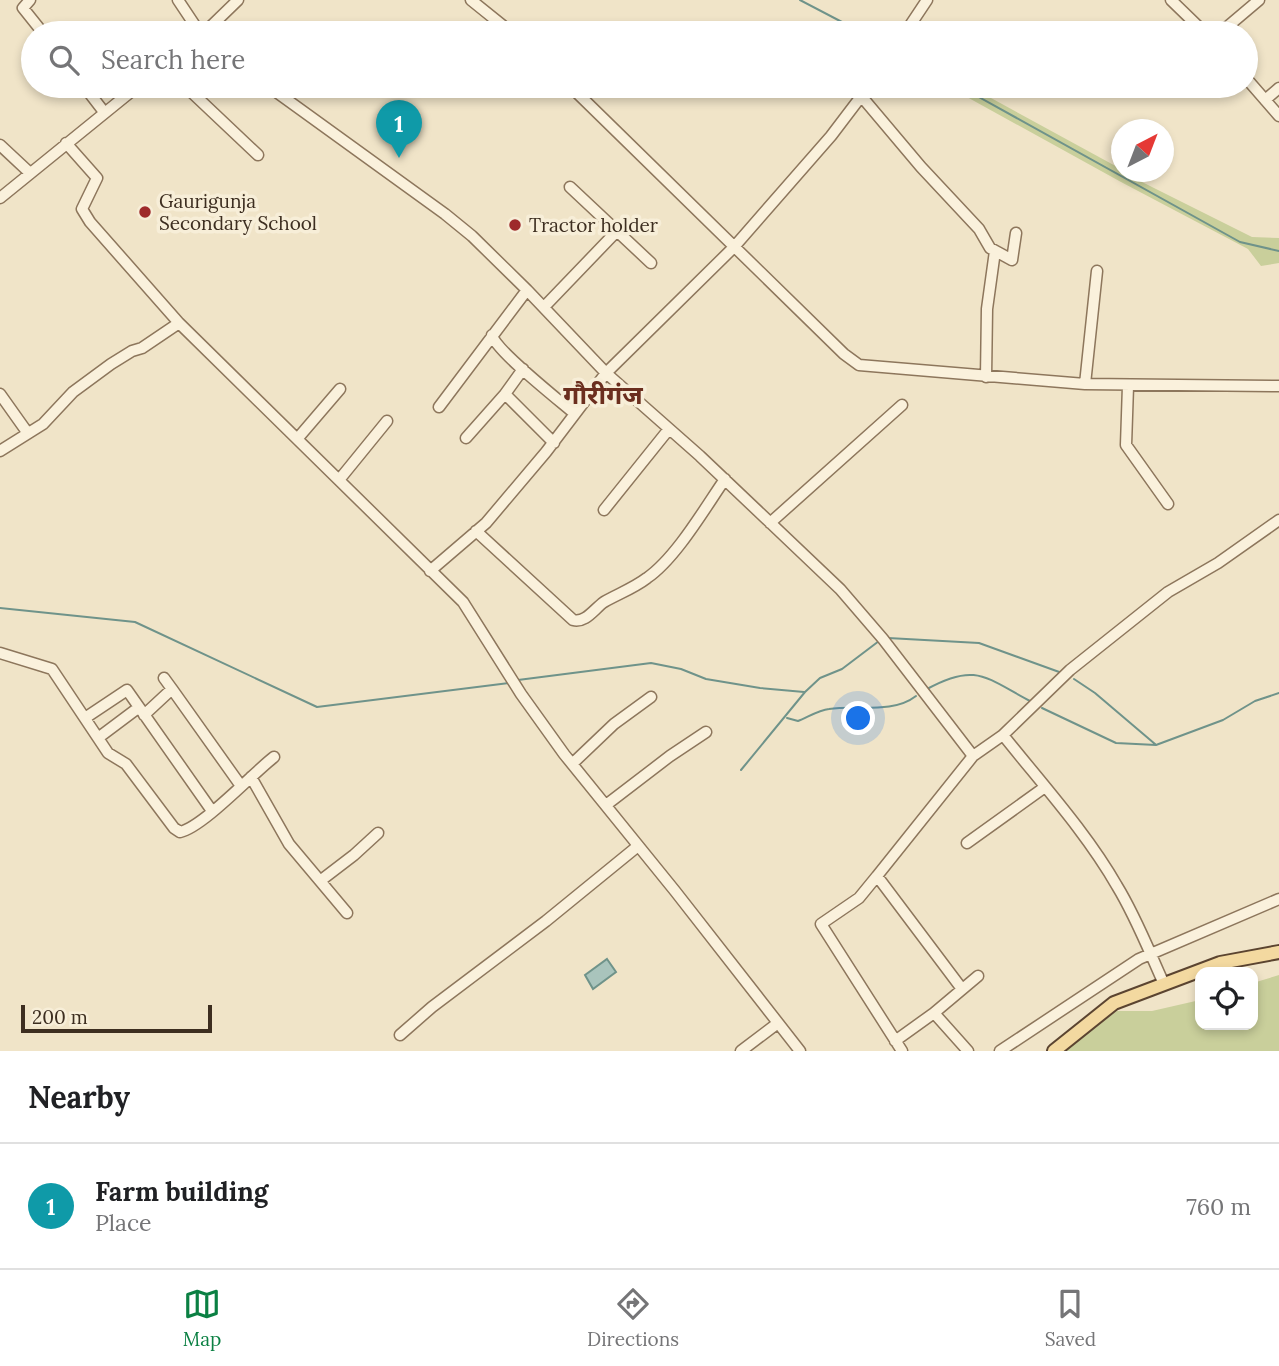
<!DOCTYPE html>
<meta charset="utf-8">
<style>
:root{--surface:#fff;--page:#f6f6f6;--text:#202124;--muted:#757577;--line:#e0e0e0;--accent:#0b8043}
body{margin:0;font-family:Lora,"Noto Sans Devanagari",serif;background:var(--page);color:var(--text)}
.controls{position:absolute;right:21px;bottom:21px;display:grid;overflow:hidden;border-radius:14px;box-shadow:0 4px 10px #0003}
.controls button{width:63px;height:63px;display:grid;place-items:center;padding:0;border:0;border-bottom:2px solid var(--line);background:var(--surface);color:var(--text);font:35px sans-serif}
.compass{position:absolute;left:1111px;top:119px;width:63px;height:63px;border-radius:50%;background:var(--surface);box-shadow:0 4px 10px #0003;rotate:42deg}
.scale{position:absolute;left:21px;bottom:18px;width:191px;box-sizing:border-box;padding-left:7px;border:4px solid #3d2e20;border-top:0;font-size:19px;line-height:24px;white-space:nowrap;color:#3d2e20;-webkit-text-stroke:5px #f7eed8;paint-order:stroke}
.you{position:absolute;left:859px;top:719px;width:24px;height:24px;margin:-18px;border:5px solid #fff;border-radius:50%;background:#1a73e8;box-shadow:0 0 0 10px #1a73e833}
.badge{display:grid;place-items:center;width:46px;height:46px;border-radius:50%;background:var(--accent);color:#fff;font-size:23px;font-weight:700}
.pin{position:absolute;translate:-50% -58px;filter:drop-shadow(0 2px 4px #0008)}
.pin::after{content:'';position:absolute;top:37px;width:24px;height:21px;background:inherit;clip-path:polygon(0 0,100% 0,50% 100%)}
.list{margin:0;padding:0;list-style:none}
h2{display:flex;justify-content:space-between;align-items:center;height:91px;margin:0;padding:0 28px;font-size:30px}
h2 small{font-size:23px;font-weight:400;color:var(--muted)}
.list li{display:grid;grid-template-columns:46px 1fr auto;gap:21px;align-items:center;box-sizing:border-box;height:126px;padding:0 28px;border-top:2px solid var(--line)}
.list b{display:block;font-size:26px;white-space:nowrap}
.list p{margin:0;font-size:23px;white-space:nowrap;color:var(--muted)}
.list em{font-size:23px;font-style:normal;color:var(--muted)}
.icon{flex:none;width:38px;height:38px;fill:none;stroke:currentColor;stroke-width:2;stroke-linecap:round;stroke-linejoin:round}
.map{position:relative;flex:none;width:1279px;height:1051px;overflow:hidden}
.search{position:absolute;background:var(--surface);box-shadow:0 4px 10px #0003;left:21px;right:21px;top:21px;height:77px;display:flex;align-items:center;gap:18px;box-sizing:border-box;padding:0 24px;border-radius:38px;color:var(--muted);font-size:26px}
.sheet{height:217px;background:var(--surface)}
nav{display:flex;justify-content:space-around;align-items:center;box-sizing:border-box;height:98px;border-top:2px solid var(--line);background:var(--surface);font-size:19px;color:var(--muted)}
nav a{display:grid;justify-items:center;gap:4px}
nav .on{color:var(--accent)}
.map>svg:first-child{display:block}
.green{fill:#c9cf9b}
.water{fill:#a9c4bc;stroke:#6f938a;stroke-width:2}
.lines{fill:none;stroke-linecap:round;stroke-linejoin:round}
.stream{stroke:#6f938a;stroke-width:2}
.minor-casing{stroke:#8d765c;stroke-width:13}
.major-casing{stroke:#5b4430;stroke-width:16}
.minor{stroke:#faf1dc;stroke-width:10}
.major{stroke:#f3d9a0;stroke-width:12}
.poi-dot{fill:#9e2a2b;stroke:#f7eed8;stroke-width:2.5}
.labels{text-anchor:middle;stroke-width:7;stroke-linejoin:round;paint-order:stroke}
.poi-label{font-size:19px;fill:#3d2e20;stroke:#f7eed8;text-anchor:start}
.district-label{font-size:26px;font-weight:bold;fill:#6b2e1e;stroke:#f7eed8}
</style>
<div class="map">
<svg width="1279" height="1051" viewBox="0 0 1279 1051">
<rect width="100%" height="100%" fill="#f0e4c8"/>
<path class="green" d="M947,86H969L1121,169L1122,172L1252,237L1279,238V263L1261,266L1248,249L1121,182Z
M1279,975V1051H1063L1117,1011H1152L1200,1000V1025H1253V983Z"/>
<path class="water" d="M607,959L616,972L593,989L585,975Z"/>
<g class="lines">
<path class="stream" d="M800,0L863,33
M959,86L1240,242L1279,251
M0,608L135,622L317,707L509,683
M888,638L979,643L1062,673
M1074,679L1095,693L1155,744
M518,680L651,663L681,669L706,679L760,688L804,692
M927,689C976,662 986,678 1030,701
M1042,708L1116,743L1156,745L1223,720L1255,701L1279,693
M787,718L798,721C808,717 819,710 829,709C857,705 893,714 916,696
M741,770L805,692L820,678L842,669L879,641"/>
<defs>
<path id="minor" d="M30,0L23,8L43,33
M178,0L200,33
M471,0L512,33
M1171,0L1205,33
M204,33L238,0
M905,33L927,0
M1220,33L1259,0
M1246,78L1279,116
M84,86L104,112
M185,86L258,155
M268,86L445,214L472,236L527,290L606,373L700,456L840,589L883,639L973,756L1003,735C1042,784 1086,832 1117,886C1136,917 1149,951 1164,984
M570,86L844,354L859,365L1085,384L1279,386
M862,97L921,167L979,229L990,248L1012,260L1016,233
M1265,100L1279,88
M66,143L97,178L82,209L90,222L179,323L463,602L521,694L564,754L675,891L800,1051
M0,145L30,173
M570,187L651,263
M0,198L138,86
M544,307L617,231
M492,335C495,350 560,401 575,414
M523,369L505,394L554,443
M986,377L987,309L995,251
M1085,384L1097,271
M1128,386L1126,445L1168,504
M0,394L27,432
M439,407L527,290
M298,438L340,389
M466,438L505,394
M0,451L43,424L73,392L111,364L132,351L142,348L179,323
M339,480L387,421
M604,510L669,429
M770,523L902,405
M476,531L573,620C586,623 594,609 604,602C618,594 634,588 647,578C676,558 705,508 725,479
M430,571L486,523L546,452L606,373L734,247L831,136L869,86
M0,653L52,669L108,753L126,764L174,828L180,832C203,827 252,774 274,757
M164,678L172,689
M144,715L172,689L241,786
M85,718L127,690L212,811
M1003,735L1070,670L1168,592L1218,563L1279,520
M98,738L138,708
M572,764L614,724L651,697
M251,777L289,844L347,913
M606,805L670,756L706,732
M967,843L1045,787
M877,876L859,898L821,924L902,1051
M320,881L354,855L378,833
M962,989L877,876L973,756
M400,1035L432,1007L546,921L638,846
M895,1041L934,1013
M741,1051L778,1023
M968,1051L934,1013L978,976
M1000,1051L1139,959L1279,899"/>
<path id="major" d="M1054,1051L1114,1003L1220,963L1279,952"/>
</defs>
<use href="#minor" class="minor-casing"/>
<use href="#major" class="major-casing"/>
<use href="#minor" class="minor"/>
<use href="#major" class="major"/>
</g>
<g class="poi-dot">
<circle cx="145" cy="212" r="7"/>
<circle cx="515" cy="225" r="7"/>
</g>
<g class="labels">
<g class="poi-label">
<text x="159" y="208">Gaurigunja<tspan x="159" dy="22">Secondary School</tspan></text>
<text x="529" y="232">Tractor holder</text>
</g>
<g class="district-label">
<text x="603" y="404">गौरीगंज</text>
</g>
</g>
</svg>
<div class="controls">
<button><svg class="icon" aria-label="locate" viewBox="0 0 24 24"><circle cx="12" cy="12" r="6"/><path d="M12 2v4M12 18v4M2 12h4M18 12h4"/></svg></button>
</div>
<svg class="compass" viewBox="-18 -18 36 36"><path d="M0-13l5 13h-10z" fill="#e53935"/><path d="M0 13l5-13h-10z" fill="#757577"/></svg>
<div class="scale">200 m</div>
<div class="you"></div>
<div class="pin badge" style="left:399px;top:158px;background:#0f9aa8">1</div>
<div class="search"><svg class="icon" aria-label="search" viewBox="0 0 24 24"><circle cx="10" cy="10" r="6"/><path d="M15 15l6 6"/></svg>Search here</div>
</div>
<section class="sheet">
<h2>Nearby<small></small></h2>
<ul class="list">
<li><span class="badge" style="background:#0f9aa8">1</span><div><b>Farm building</b><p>Place</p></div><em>760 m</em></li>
</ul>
</section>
<nav>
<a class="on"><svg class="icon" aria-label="map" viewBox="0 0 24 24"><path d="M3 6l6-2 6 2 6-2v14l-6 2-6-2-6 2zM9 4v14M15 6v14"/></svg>Map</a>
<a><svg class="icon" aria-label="directions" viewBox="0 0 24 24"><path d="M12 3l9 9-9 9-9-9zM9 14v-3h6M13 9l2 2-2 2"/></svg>Directions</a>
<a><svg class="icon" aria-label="saved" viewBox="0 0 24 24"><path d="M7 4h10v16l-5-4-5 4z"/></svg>Saved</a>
</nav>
